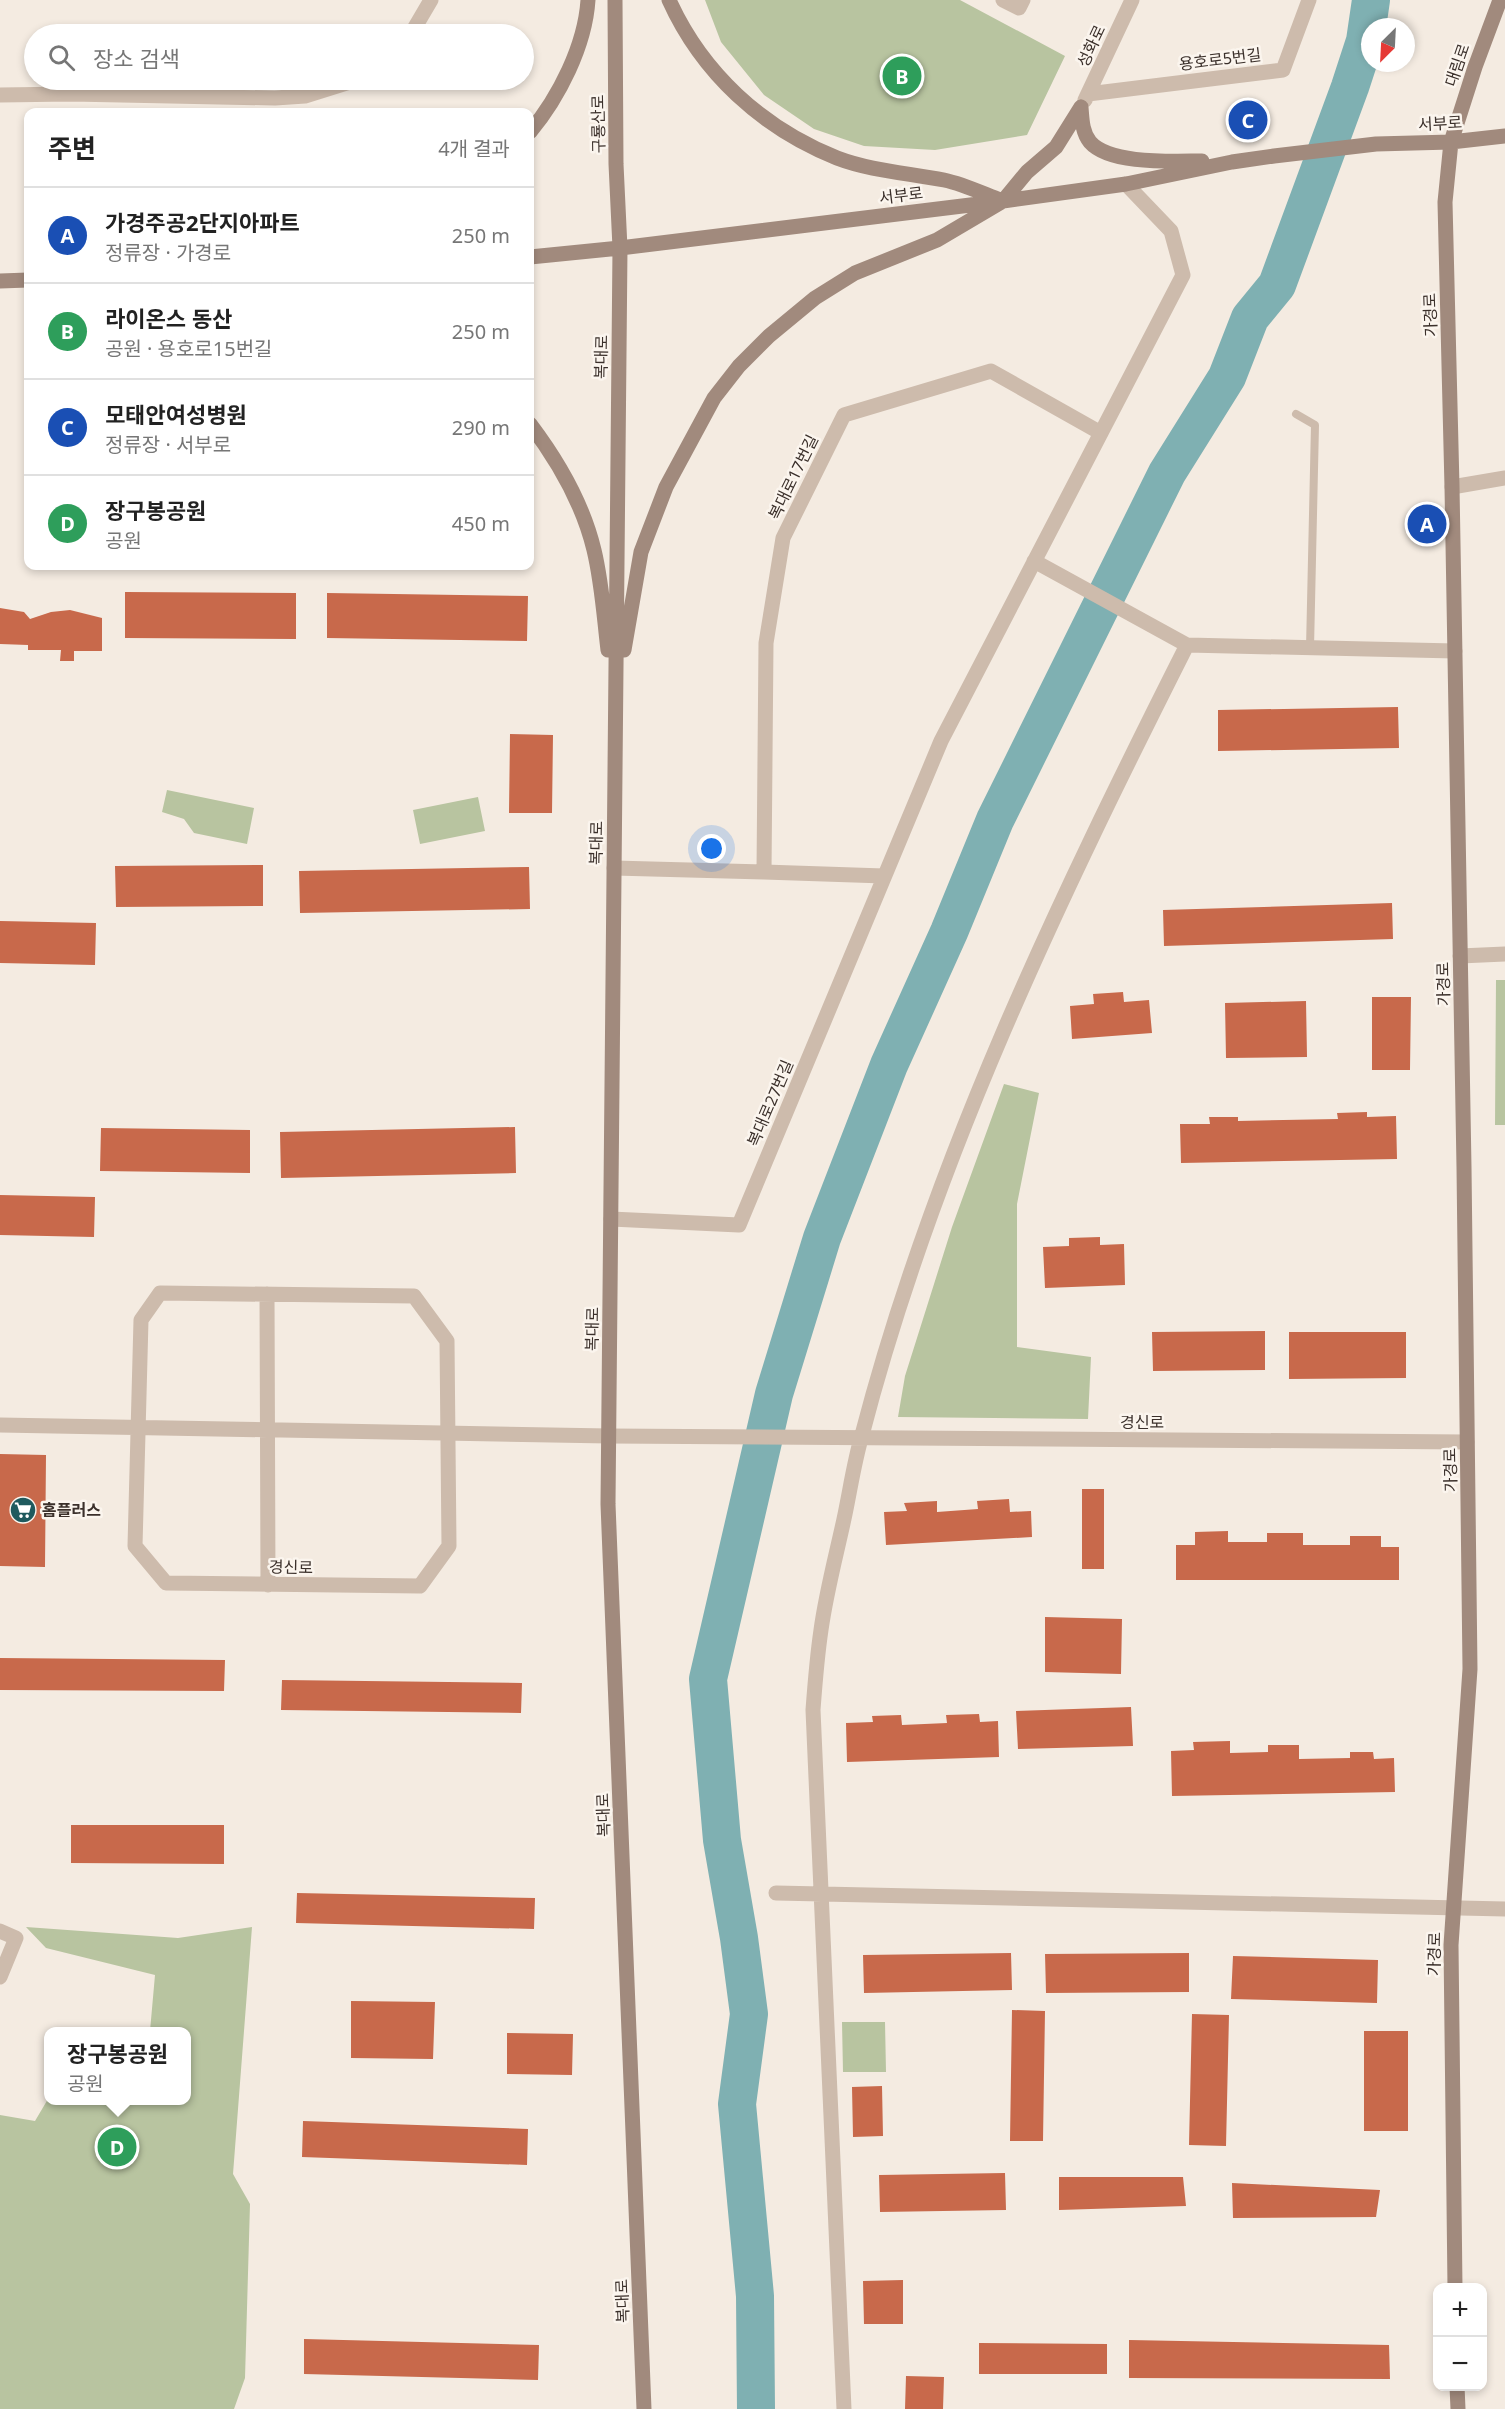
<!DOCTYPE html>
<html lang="ko">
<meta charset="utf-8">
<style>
:root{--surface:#fff;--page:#f6f6f6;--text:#222;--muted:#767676;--line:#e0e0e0;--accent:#1f5a5e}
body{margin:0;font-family:"Noto Sans","Noto Sans KR",sans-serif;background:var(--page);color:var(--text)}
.controls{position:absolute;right:18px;bottom:18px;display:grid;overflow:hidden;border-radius:12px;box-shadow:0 3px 9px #0003}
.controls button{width:54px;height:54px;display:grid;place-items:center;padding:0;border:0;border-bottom:2px solid var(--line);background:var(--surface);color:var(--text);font:30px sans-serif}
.compass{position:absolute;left:1361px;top:18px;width:54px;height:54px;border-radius:50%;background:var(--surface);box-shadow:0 3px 9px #0003;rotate:204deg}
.you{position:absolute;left:712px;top:849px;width:21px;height:21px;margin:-15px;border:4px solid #fff;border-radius:50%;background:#1a73e8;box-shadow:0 0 0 9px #1a73e833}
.badge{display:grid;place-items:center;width:39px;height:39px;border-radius:50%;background:var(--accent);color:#fff;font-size:20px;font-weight:700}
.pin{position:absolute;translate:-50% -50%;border:3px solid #fff;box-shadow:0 2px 6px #0006}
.popup{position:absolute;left:44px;top:2027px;width:147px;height:78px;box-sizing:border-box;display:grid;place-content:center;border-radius:12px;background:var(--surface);filter:drop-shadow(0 2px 4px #0005);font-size:20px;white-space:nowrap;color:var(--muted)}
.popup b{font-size:22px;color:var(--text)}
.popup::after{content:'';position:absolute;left:50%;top:100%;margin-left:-12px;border:12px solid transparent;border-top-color:var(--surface)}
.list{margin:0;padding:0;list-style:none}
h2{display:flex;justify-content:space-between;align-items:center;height:78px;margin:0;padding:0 24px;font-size:26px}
h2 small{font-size:20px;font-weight:400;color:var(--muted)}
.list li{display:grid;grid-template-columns:39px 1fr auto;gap:18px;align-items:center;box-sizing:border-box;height:96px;padding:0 24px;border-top:2px solid var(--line)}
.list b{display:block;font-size:22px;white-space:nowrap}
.list p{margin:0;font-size:20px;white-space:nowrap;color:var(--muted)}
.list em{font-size:20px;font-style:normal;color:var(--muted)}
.icon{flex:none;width:33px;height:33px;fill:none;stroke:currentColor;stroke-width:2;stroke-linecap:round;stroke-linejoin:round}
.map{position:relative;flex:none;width:1505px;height:2409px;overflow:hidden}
.search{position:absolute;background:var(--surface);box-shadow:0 3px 9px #0003;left:24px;top:24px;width:510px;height:66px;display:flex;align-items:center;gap:15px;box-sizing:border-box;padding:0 21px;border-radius:33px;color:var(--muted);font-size:22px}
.panel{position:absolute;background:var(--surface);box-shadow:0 3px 9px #0003;left:24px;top:108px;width:510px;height:462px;border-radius:12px}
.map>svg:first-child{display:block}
.green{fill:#b8c4a0}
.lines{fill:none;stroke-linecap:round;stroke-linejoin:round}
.river{stroke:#7fb0b2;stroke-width:38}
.building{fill:#c8694b}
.lane{stroke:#cdbbac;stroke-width:8}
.street{stroke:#cdbbac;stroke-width:15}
.secondary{stroke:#a18a7d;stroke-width:15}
.labels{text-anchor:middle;stroke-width:5;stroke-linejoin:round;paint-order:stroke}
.street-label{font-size:16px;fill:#3b302b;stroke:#fbf5ee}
.poi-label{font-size:16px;font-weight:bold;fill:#3b302b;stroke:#fbf5ee;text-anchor:start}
</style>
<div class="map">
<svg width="1505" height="2409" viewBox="0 0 1505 2409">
<rect width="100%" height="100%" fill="#f4ebe1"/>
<path class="green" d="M705,0H960L1065,56L1027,135L935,150L864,146L814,129L764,95L721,42Z
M167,790L254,808L247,844L194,833L184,819L162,812Z
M478,797L485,831L420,844L413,810Z
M1496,980H1505V1125H1495Z
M1004,1084L1039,1093L1017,1204V1347L1091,1357L1088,1419L898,1417L905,1376L952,1227Z
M26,1927L178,1938L252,1927L233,2174L250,2204L245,2378L234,2409H0V2115L35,2121L48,2099L186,2100V2032L150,2031L155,1975L46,1948Z
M842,2022H885L886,2072H843Z"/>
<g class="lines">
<path class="river" d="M756,2409L755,2296L737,2104L749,2014L739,1938L722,1840L708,1679L774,1394L822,1238L889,1065L949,932L995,820L1167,473L1227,377L1250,318L1277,285L1350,87L1365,41L1371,0"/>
</g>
<path class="building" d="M125,592L296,593V639L125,638Z
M327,593L528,596L527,641L327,638Z
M0,608L24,612L30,619L51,612L70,610L102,618V651H74V661H60L61,650H28V645L0,644Z
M1398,707L1399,748L1218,751V710Z
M510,734L553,735L552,813H509Z
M263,865V906L116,907L115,866Z
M529,867L530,909L300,913L299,871Z
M1392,903L1393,939L1164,946L1163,910Z
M0,921L96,923L95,965L0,963Z
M1123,992L1124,1002L1149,1000L1152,1033L1072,1039L1070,1006L1094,1004L1093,994Z
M1372,997H1411L1410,1070H1372Z
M1306,1001L1307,1057L1226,1058L1225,1003Z
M1367,1112V1117L1396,1116L1397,1159L1181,1163L1180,1124H1210L1209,1117H1238V1121L1338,1119L1337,1113Z
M515,1127L516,1173L281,1178L280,1132Z
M101,1128L250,1130V1173L100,1171Z
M0,1195L95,1197L94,1237L0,1235Z
M1100,1237V1245L1124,1244L1125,1285L1045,1288L1043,1247L1069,1246V1238Z
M1265,1331V1370L1153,1371L1152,1332Z
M1289,1332H1406V1378L1289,1379Z
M0,1454L46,1455L45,1567L0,1566Z
M1082,1489H1104V1569H1082Z
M1009,1499L1010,1512L1031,1511L1032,1537L886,1545L884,1512L907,1511L904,1503L937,1501V1512L978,1509L977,1501Z
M1228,1531V1542H1267V1533H1303V1545H1350V1536H1381V1547H1399V1580H1176V1545H1195V1532Z
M1045,1617L1122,1619L1121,1674L1045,1672Z
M0,1658L225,1660L224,1691L0,1690Z
M282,1680L522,1683L521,1713L281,1710Z
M1131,1707L1133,1746L1018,1749L1016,1711Z
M979,1714L980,1722L998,1721L999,1757L847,1762L846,1723L873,1722L872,1716L901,1715L902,1725L947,1723L946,1715Z
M1230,1741V1753L1268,1752V1745H1299V1759L1350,1758V1752H1373L1374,1759L1394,1758L1395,1792L1172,1796L1171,1751L1194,1750L1193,1742Z
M71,1825H224V1864L71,1863Z
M297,1893L535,1898L534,1929L296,1923Z
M1011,1953L1012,1990L864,1993L863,1955Z
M1189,1953V1992L1046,1993L1045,1954Z
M1233,1956L1378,1960L1377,2003L1231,1999Z
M351,2001L435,2002L433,2059L351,2058Z
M1012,2010L1045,2011L1043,2141H1010Z
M1192,2014L1229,2015L1226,2146L1189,2145Z
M1364,2031H1408V2131H1364Z
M507,2033L573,2034L572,2075L507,2074Z
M882,2086L883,2136L853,2137L852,2087Z
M303,2121L528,2129L527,2165L302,2157Z
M1005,2173L1006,2210L880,2212L879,2175Z
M1059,2177H1183L1186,2206L1059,2210Z
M1232,2183L1380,2190L1376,2217L1233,2218Z
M903,2280V2324H864L863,2281Z
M304,2339L539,2345L538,2380L304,2374Z
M1129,2340L1389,2345L1390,2379L1129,2378Z
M979,2343L1107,2344V2374H979Z
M906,2376L944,2377L943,2409H905Z"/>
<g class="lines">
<path class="lane" d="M1296,414L1315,425L1310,648"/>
<path class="street" d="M1003,0L1019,8L1023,0
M411,34L431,0
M1088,94L1283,70L1309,0
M0,95L71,94L275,98L305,96L356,80
M1085,100L1132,0
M1452,487L1505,478
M1034,561L1187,645L1455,651
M614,868L764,872
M884,876L764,872L766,643L783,538L844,415L991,371L1101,433
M1460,956L1505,954
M611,1219L739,1225L941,741L1183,275L1171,231L1126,184
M160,1293L414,1296L447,1341L449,1546L420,1586L166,1583L135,1546L141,1320Z
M267,1294L268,1585
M0,1425L609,1436L1467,1442
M776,1893L1505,1909
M0,1931L16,1938L0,1977
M844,2409L813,1710C815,1683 817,1657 821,1630C826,1593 836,1556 844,1519C850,1491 854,1462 862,1435C934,1158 1059,899 1187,645"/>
<path class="secondary" d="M615,0L616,164L620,248L608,1504L644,2409
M669,0C702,73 762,128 837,158C871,171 909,173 944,180C963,184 982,193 1000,200
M1081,107C1082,119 1082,132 1090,142C1110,165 1174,161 1202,161
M530,132C559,97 585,46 588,0
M530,257L620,248L1003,201L1126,184L1232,162L1274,156L1376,144L1451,142L1505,136
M0,281L28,280
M530,424C558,461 583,504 594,550C602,583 604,617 608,650
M624,650L641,552L666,487L714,398L739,366L769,336L815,298L855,273L937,240L1003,201L1027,172L1056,147L1081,107
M1455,2288L1451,1945L1470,1669L1464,1167L1452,487L1445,202L1451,142L1475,67L1500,0
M1457,2386L1458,2409"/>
</g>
<defs>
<symbol id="supermarket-disc" viewBox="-11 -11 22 22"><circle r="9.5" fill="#1f5a5e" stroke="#fbf5ee"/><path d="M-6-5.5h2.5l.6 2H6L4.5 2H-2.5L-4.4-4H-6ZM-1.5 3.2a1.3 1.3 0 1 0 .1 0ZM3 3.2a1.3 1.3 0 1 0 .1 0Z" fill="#fff"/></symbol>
</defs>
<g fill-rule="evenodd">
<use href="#supermarket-disc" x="8" y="1495" width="30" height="30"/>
</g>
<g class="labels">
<g class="street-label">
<text transform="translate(1091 46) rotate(-65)" y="6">성화로</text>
<text transform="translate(1220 59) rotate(-7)" y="6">용호로5번길</text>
<text transform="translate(1457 65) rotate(-71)" y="6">대림로</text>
<text transform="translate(1440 123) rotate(-3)" y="6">서부로</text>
<text transform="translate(598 124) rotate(-91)" y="6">구룡산로</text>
<text transform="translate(901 195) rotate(-7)" y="6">서부로</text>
<text transform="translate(1430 315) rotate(-92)" y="6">가경로</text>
<text transform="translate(601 357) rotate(-89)" y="6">복대로</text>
<text transform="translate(793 477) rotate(-64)" y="6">복대로17번길</text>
<text transform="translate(596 843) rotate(-89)" y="6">복대로</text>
<text transform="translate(1443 984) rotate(-91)" y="6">가경로</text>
<text transform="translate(770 1103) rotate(-67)" y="6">복대로27번길</text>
<text transform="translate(592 1329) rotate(-89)" y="6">복대로</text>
<text x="1142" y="1428">경신로</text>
<text transform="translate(1450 1470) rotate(-91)" y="6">가경로</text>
<text transform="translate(291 1567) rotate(1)" y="6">경신로</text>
<text transform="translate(603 1815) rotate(-92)" y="6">복대로</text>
<text transform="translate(1434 1954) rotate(-89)" y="6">가경로</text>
<text transform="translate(622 2301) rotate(-92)" y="6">복대로</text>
</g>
<g class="poi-label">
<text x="42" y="1516">홈플러스</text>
</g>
</g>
</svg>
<div class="controls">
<button>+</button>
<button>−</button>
</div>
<svg class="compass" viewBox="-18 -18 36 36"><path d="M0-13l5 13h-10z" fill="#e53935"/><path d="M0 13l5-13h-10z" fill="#767676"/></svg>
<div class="you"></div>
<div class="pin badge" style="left:1427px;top:524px;background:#1a4fb4">A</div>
<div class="pin badge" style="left:902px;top:76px;background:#2e9e5b">B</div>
<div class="pin badge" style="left:1248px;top:120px;background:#1a4fb4">C</div>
<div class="pin badge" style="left:117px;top:2147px;background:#2e9e5b">D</div>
<div class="popup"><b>장구봉공원</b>공원</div>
<div class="search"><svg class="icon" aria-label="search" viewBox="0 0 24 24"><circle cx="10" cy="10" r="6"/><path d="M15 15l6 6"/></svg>장소 검색</div>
<section class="panel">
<h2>주변<small>4개 결과</small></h2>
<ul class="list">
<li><span class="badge" style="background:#1a4fb4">A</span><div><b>가경주공2단지아파트</b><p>정류장 · 가경로</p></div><em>250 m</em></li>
<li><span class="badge" style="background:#2e9e5b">B</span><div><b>라이온스 동산</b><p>공원 · 용호로15번길</p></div><em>250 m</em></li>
<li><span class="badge" style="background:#1a4fb4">C</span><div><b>모태안여성병원</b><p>정류장 · 서부로</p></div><em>290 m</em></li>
<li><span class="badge" style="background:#2e9e5b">D</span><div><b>장구봉공원</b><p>공원</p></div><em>450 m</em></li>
</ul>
</section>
</div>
